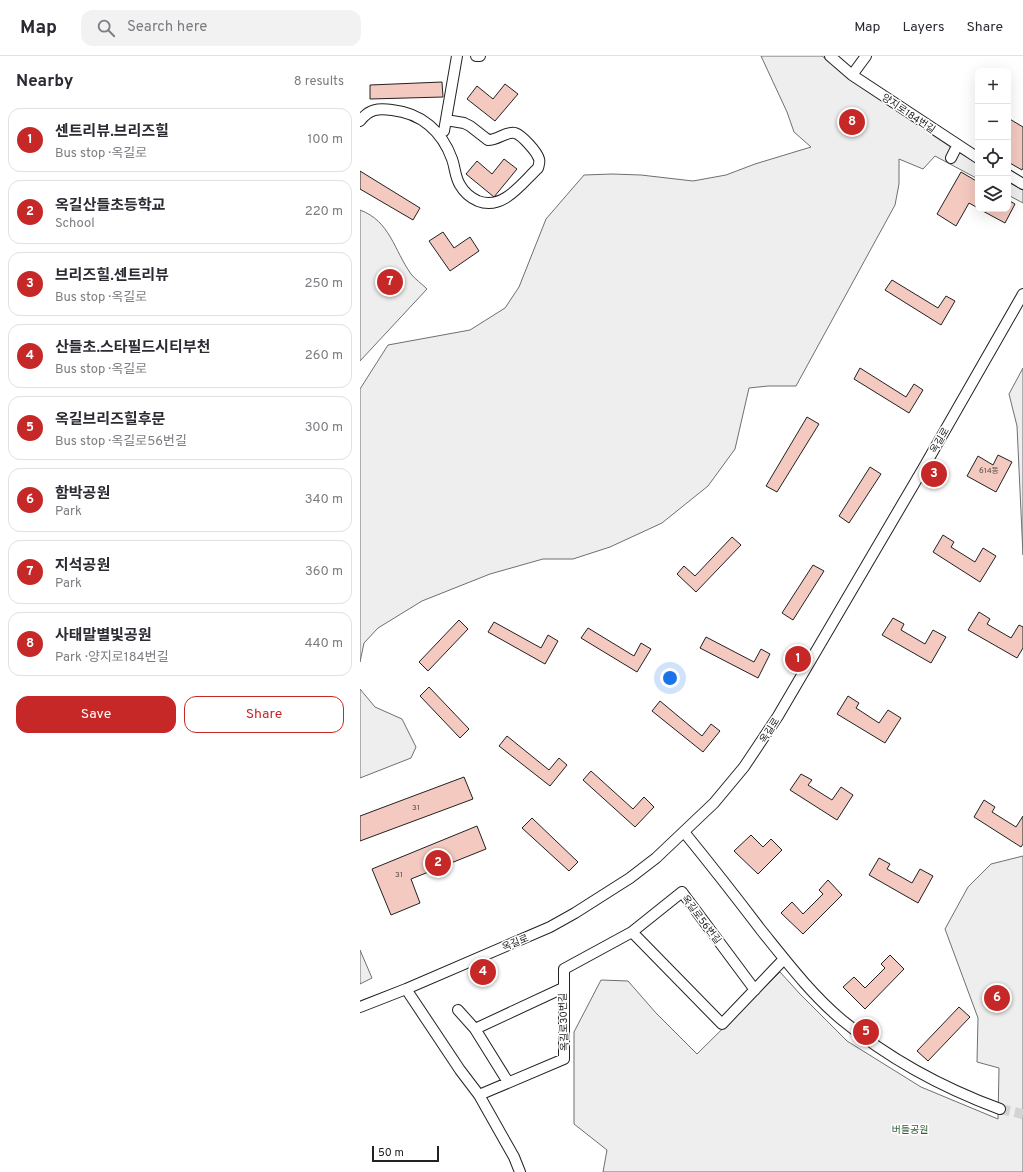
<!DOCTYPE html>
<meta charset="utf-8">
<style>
:root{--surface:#fff;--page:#f2f2f3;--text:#2b2b33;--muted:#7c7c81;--line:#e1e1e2;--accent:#c62828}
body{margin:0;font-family:Overpass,"Noto Sans KR",sans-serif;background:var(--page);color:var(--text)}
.controls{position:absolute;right:12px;top:12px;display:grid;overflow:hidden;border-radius:8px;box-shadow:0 4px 16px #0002}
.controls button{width:36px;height:36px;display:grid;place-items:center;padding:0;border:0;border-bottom:1px solid var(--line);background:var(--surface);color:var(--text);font:20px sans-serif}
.scale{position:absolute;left:12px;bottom:10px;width:67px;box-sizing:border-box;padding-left:4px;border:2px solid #222;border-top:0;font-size:11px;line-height:14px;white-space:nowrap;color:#222;-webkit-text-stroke:3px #fff;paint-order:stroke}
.you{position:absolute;left:310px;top:622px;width:14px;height:14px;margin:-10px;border:3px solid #fff;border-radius:50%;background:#1a73e8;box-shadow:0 0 0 6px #1a73e833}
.badge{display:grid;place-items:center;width:26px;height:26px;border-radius:50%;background:var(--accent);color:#fff;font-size:13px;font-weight:700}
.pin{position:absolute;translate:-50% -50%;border:2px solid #fff;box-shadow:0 1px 4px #0006}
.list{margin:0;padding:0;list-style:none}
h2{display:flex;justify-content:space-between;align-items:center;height:52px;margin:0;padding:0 16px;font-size:17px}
h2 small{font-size:13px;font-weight:400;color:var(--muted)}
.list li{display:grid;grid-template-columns:26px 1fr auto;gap:12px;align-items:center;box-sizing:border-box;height:64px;margin:0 8px 8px;padding:0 8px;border:1px solid var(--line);border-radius:12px}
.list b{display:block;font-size:15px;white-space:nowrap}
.list p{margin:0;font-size:13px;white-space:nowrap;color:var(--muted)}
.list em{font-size:13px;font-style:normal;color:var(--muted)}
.actions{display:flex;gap:8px;padding:12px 16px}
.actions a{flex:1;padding:9px 0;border:1px solid var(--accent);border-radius:12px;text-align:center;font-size:14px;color:var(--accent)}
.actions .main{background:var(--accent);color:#fff}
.icon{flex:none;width:22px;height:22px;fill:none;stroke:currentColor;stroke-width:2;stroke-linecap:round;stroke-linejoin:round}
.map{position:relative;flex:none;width:663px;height:1116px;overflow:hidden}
header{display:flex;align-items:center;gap:24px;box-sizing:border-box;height:56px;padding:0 20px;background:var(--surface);border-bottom:1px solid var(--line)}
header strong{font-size:19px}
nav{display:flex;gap:22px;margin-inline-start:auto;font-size:14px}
.search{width:280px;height:36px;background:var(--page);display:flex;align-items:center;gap:10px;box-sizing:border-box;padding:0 14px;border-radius:12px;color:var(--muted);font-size:15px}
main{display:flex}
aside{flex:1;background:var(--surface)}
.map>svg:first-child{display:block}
.green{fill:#eee;stroke:#6f6f6f}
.building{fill:#f3c9c0;stroke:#222}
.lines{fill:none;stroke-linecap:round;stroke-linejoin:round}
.minor-tunnel{stroke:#d3d3d3;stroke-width:10;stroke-dasharray:10 5;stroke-linecap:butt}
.minor-casing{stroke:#222;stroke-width:12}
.minor{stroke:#fff;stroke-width:10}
.labels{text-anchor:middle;stroke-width:3;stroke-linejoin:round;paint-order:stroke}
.number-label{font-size:8px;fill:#564c4a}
.street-label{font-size:10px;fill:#222;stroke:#fff}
.park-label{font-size:10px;fill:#2f5e38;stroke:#fff}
</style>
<header>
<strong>Map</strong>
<div class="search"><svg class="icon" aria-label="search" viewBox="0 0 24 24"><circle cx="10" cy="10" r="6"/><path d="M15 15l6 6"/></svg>Search here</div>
<nav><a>Map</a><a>Layers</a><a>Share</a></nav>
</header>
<main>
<aside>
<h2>Nearby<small>8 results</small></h2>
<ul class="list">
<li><span class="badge">1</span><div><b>센트리뷰.브리즈힐</b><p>Bus stop · 옥길로</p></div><em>100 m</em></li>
<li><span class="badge">2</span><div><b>옥길산들초등학교</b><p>School</p></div><em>220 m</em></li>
<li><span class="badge">3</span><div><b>브리즈힐.센트리뷰</b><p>Bus stop · 옥길로</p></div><em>250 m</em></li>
<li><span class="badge">4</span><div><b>산들초.스타필드시티부천</b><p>Bus stop · 옥길로</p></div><em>260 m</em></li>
<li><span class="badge">5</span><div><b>옥길브리즈힐후문</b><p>Bus stop · 옥길로56번길</p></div><em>300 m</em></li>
<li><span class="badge">6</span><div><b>함박공원</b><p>Park</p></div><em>340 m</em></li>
<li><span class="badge">7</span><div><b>지석공원</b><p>Park</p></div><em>360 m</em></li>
<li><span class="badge">8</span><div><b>사태말별빛공원</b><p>Park · 양지로184번길</p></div><em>440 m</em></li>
</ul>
<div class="actions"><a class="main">Save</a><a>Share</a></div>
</aside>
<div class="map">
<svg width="663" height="1116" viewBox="0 0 663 1116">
<rect width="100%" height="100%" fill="#fff"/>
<path class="green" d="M401,0H462L504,33L595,94L618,108V123L575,100L563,113L539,103V128L535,149L436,330H408L389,332L375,393L348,430L302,467L250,491L213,503H183L130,518L62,545L18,572L4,587L0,606V333L28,289L110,274L145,252L159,231L186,163L224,119L252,118L281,119L333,125L366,119L395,108L451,91L434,76L427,56Z
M648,126L663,134V147L648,139Z
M0,154C30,165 34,194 51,218C55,223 62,228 67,233L0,305Z
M663,312V499L657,370L649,338Z
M0,633L15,651L42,663L56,691L51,702L0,722Z
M663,800V1116H243L247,1094L214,1068V976L241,924L268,925L296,957L337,998L420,916L440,938L487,985L561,1031L638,1063L639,1012L617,1006L618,962L585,873L608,831L631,808Z
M0,894L12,922L0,928Z"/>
<path class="building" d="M82,26L83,41L10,43V29Z
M145,28L158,38L135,65L107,43L117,30L133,43Z
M648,62L663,71V112L662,114L648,106Z
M144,103L157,113L134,141L106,118L117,105L132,118Z
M0,115L60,152L53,164L0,133Z
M601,116L618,126V152L609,147L596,170L577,158Z
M648,144L655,148L645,167L619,153H648Z
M83,176L94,192L110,181L119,195L90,215L69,185Z
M532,224L578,252L586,240L595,245L581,269L525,234Z
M500,312L546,341L554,328L563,334L549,357L494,323Z
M447,361L459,368L417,436L406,430Z
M638,399L652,406L636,436L607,420L618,400L633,409Z
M510,411L521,418L489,467L479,460Z
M583,479L594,486L591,491L615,506L623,492L636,500L620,526L573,496Z
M372,481L381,489L336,536L317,518L324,510L335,520Z
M453,509L464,515L433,564L422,557Z
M619,556L630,563L627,568L651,582L659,569L663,571V592L657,602L608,574Z
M533,562L544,568L541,574L565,588L573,574L586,581L571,607L522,579Z
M99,564L108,573L68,615L59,606Z
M134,566L181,592L188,579L198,585L185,608L128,576Z
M228,572L274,600L281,587L291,593L277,616L221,582Z
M346,581L394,606L401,593L410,598L398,622L340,592Z
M69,631L109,673L100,682L60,640Z
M488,640L499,647L496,652L519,667L528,654L541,662L525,687L477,658Z
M300,645L342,680L351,668L360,675L343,696L292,655Z
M147,680L189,714L199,702L207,709L190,730L139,690Z
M231,715L273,753L284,741L294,751L275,771L223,724Z
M441,718L452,724L448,729L472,744L481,731L493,739L477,764L430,734Z
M104,721L113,743L0,785V760Z
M624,744L635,751L632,756L656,771L663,760V788L661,791L614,761Z
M172,762L218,806L209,815L162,772Z
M117,770L126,793L51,823L60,847L31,859L12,813Z
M391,779L403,791L411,783L422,794L398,818L374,795Z
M519,802L530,808L527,813L552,827L560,813L573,820L558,847L509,819Z
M468,824L482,839L443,878L421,857L432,846L443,858L463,838L459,834Z
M530,899L544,913L505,953L483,931L494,921L505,932L525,912L521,908Z
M599,951L610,961L568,1005L557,995Z"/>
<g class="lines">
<path class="minor-tunnel" d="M640,1053L663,1058"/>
<defs>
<path id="minor" d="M116,0H120
M470,0L492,19L618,102
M492,19L506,0
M0,65C9,53 18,52 32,54C61,57 82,75 92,103C95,111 95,121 100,129C104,136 111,142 118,145C143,155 162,127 178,112C179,108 180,106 179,103C177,96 162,79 155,77C146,75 138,84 128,84L110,70L104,67L86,64
M84,75L97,0
M591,102L595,94
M648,119L663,128
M324,776C350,808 376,841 401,874C426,905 451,938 482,964C529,1003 583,1032 640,1053
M272,876L362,968L424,903
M46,933L100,1014L119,1039L154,1101L160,1116
M0,951L46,933L190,871L215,857L270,822L296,802L354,747L384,711L418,660L564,411L663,238
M98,954L115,973L148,1026
M115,973L203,932
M119,1039L204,1003V913L272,876L322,836L395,934"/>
</defs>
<use href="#minor" class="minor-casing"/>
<use href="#minor" class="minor"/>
</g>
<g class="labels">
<g class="number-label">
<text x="629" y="417">614동</text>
<text x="56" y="754">31</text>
<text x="39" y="821">31</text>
</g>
<g class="street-label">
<text transform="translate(549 57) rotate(34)" y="4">양지로184번길</text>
<text transform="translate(579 384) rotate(-60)" y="4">옥길로</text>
<text transform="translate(409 674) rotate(-58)" y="4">옥길로</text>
<text transform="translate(342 863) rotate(53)" y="4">옥길로56번길</text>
<text transform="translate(155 886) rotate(-23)" y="4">옥길로</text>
<text transform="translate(203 966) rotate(-92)" y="4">옥길로30번길</text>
</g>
<g class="park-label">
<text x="550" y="1077">버들공원</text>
</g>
</g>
</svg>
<div class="controls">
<button>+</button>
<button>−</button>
<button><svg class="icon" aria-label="locate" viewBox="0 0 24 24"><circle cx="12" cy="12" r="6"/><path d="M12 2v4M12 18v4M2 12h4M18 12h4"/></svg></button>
<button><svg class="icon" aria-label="layers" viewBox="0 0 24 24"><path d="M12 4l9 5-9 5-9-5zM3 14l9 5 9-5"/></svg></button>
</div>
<div class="scale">50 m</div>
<div class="you"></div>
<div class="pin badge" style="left:438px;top:603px">1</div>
<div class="pin badge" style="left:78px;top:807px">2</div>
<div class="pin badge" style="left:574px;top:418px">3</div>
<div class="pin badge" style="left:123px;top:916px">4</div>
<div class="pin badge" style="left:506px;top:976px">5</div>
<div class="pin badge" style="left:637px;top:942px">6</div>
<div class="pin badge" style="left:30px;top:226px">7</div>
<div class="pin badge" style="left:492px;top:66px">8</div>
</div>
</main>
